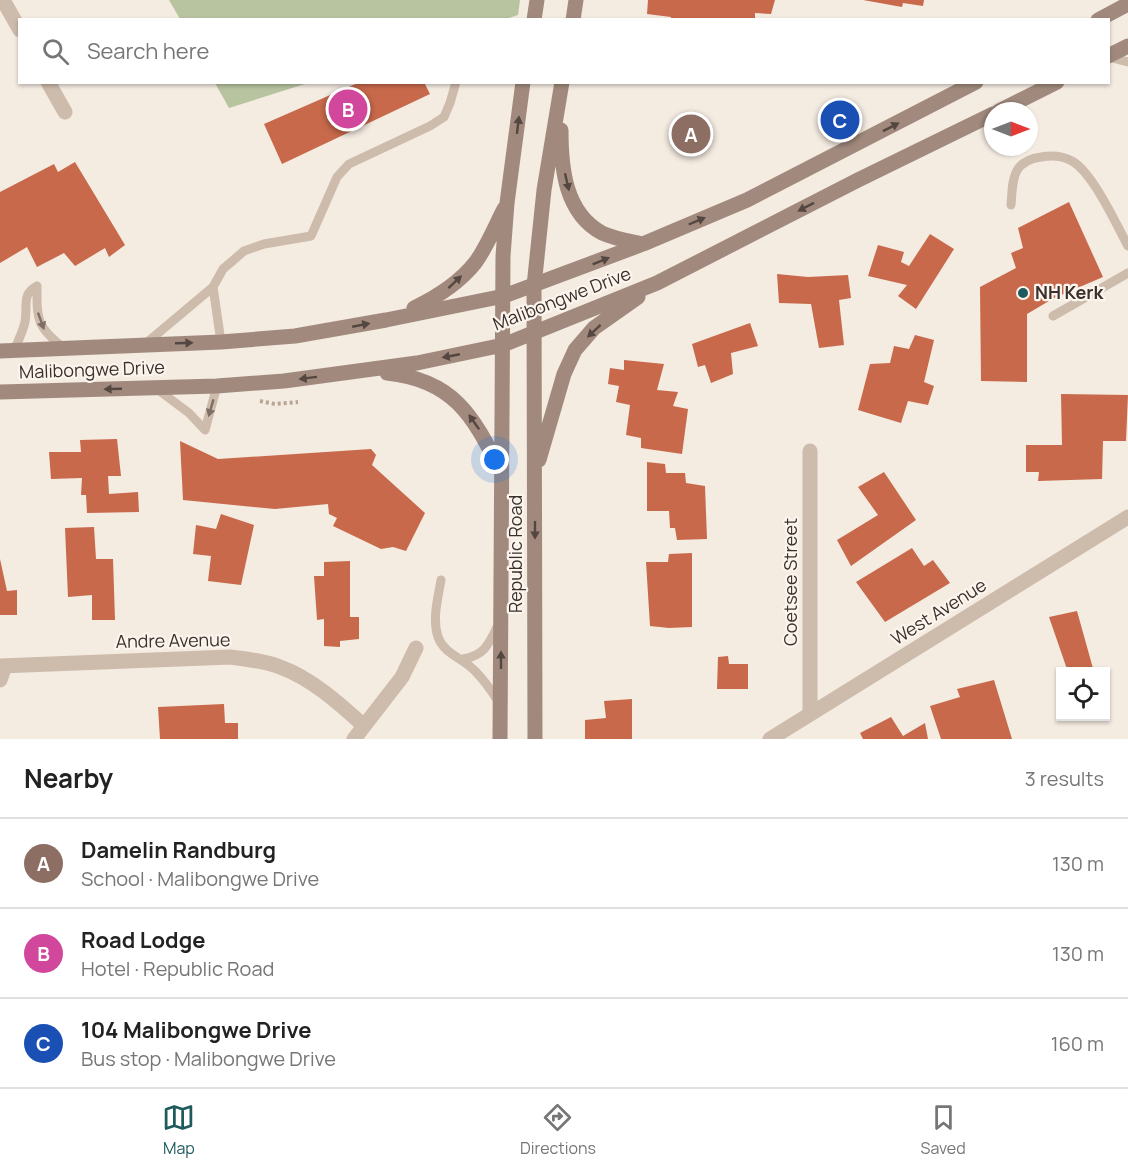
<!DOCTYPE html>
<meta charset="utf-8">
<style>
:root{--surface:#fff;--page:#f6f6f6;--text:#222;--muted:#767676;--line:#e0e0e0;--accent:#1f5a5e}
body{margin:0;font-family:Manrope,sans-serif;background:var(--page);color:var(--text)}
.controls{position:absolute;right:18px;bottom:18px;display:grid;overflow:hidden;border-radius:0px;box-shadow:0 2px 4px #0004}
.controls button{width:54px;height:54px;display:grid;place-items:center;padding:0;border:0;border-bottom:2px solid var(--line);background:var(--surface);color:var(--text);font:30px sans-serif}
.compass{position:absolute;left:984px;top:102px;width:54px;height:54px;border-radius:50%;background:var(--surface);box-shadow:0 2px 4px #0004;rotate:90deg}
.you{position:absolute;left:495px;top:460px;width:21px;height:21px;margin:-15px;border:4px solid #fff;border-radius:50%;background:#1a73e8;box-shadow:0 0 0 9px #1a73e833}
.badge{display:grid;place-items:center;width:39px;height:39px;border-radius:50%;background:var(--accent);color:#fff;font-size:20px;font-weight:700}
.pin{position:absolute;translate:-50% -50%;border:3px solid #fff;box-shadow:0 2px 6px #0006}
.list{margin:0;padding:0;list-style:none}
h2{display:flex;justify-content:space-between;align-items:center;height:78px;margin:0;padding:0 24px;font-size:26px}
h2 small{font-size:20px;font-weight:400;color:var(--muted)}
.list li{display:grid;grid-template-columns:39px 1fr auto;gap:18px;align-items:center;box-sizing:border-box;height:90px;padding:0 24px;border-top:2px solid var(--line)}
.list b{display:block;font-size:22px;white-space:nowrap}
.list p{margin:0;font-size:20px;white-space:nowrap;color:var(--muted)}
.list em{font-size:20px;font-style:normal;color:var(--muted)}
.icon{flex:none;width:33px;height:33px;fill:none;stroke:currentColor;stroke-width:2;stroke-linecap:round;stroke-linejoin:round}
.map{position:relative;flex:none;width:1128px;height:739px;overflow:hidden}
.search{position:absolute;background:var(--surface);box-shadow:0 2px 4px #0004;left:18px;right:18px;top:18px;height:66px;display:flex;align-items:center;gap:15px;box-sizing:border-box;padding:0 21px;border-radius:0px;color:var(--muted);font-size:22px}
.sheet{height:348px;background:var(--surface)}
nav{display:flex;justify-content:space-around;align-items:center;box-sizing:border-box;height:84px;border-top:2px solid var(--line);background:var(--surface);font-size:16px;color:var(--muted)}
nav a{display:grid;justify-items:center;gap:3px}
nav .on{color:var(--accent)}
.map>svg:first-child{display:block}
.green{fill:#b8c4a0}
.building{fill:#c8694b}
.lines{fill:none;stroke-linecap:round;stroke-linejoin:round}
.path{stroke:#b9a596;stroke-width:4;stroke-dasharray:3 3;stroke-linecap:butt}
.lane{stroke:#cdbbac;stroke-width:9}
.street{stroke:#cdbbac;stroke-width:15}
.secondary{stroke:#a18a7d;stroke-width:15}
.oneway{fill:#544640}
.oneway2{fill:#7d6f65}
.poi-dot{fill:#1f5a5e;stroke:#fbf5ee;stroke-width:2}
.labels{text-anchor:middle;stroke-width:4.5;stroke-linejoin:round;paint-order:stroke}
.poi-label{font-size:18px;font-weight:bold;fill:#3b302b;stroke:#fbf5ee;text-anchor:start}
.street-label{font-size:18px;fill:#3b302b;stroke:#fbf5ee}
</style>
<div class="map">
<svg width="1128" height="739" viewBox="0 0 1128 739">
<rect width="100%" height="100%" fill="#f4ebe1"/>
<path class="green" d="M169,0H520L518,15L503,20L180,19Z
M215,83H308L229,108Z"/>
<path class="building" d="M648,0H775L771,14L755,13V20H671V17L647,14Z
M863,0H924L923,6L903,3L902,7Z
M360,82H424L430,94L282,164L264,124Z
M75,162L125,245L109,257L105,248L75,266L64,253L37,267L27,247L0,263V192L54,164L58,172Z
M1069,202L1103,277L1054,298L1027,314V382L981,381L980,287L1016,268L1011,253L1023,248L1018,228Z
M930,234L954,249L916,309L898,296L907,285L868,276L878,245L904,252L901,262L909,266Z
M777,274L808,277L848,275L851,298L839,300L844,345L819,348L811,304L779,303Z
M750,323L758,346L731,353L733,374L711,383L705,365L698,367L692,344Z
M915,335L934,340L924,382L934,386L928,405L908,401L901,423L858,410L870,364L890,363L894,346L909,349Z
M624,360L664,364L657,390L678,392L673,406L688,409L682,454L641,448V438L626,435L630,405L616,402L619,386L608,384L610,368L624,370Z
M1061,394L1128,395L1126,441H1103L1102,479L1038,481L1039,472H1026V445H1062Z
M117,439L121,476H108L109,494L138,492L139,512L87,513L86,495H81L82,478L51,479L49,452H81L80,440Z
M180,441L218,459L371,449L376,455L372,465L425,513L406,551L393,547L381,549L333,526L337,518L329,514L328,504L275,509L183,500Z
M647,462L665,464L666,473H685L686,483L705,486L707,539L677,540L675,528H670L669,511H647Z
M884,472L916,520L851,566L837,540L878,515L858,487Z
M221,514L254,525L241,585L208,581L211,556L193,554L196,525L216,529Z
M94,527L96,559H113L115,620H92V595L68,597L65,528Z
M912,548L924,566L933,560L950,583L885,622L856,582Z
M692,553V627L669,628L650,626L646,562H668L669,554Z
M0,559L7,591L17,590V615H0Z
M350,561V617H359V639L340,641V647L324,646V619L317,620L314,576H324V562Z
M1077,611L1094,672H1068L1049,617Z
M728,656L729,664H748V689H717L718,657Z
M994,680L1012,739H941L930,706L960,697L957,689Z
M632,699V739H585V720L606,718L604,701Z
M224,704L225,723H238V739H160L158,707Z
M891,717L903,736L925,723L928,739H863L860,733Z"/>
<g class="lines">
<path class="path" d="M260,401L275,404L298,402"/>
<path class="lane" d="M1108,57L1128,62
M1011,205C1013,181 1011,161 1041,157C1052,155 1063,156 1072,161C1093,173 1116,224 1128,246
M37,286C37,319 36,327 64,348
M213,287L221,342
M1053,316L1128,273
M144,345L213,287L223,269L244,251L264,244L311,236L337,177L349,164L430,126L444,117L450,103L456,82
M14,351C18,341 23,331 25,322C28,307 21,294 37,286
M157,389L189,413L205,430
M205,430L217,386
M441,580C438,598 432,619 438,637C444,654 463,658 475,671C484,680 491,690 498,701
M463,659C486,655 489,643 499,623"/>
<path class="street" d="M3,0L20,30
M48,82L65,112
M0,666L230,657C247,659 264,661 280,667C311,678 340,704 364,726
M0,680L5,666
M810,714V451
M354,739L402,677L416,648
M770,739L1128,517"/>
<path class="secondary" d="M534,20L537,0
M573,20L576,0
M1098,20L1128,4
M1108,56L1128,46
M999,111L1057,82
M561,130C561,168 565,213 602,233C615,239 629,241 643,244
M414,308C437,297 459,283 475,263C487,247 495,226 504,209
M0,351L221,342L295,336L386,320L504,296L643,244L747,200L976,82
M387,373C453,380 473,415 500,470
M0,392L217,386L284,381L417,363L503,345L657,283L858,180L993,114
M539,460L564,374L575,350L594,328L638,297
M500,739L503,256L507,203L523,82
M535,739L534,286L544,190L562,82"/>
</g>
<defs><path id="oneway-solid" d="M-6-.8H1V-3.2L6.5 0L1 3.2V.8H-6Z" transform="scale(1.5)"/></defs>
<g class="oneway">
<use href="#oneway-solid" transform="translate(518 125) rotate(-83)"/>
<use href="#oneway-solid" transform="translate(891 127) rotate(-27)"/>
<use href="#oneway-solid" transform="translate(567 182) rotate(77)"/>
<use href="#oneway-solid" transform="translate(806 207) rotate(153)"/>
<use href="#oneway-solid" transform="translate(697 221) rotate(-23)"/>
<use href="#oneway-solid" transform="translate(601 261) rotate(-22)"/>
<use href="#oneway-solid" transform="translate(455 282) rotate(-43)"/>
<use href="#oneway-solid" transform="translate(361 325) rotate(-11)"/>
<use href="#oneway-solid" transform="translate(594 331) rotate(137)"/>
<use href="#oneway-solid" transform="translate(184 343) rotate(-2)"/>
<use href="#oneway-solid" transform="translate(451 356) rotate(169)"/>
<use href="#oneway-solid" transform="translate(308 378) rotate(173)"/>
<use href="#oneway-solid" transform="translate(113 389) rotate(178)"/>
<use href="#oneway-solid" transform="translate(474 422) rotate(-125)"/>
<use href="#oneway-solid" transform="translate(535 530) rotate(90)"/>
<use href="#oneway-solid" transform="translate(501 660) rotate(-90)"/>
</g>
<g class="oneway2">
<use href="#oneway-solid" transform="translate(41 321) rotate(70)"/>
<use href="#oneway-solid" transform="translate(211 408) rotate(106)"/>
</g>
<circle class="poi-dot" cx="1023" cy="293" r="6"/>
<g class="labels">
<g class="poi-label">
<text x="1035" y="299">NH Kerk</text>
</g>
<g class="street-label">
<text transform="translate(562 299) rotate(-21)" y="6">Malibongwe Drive</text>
<text transform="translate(92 370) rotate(-2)" y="6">Malibongwe Drive</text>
<text transform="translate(516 554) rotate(-90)" y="6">Republic Road</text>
<text transform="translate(791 582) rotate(-90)" y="6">Coetsee Street</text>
<text transform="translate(939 612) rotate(-32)" y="6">West Avenue</text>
<text transform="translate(173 641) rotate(-1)" y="6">Andre Avenue</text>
</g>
</g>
</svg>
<div class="controls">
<button><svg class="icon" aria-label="locate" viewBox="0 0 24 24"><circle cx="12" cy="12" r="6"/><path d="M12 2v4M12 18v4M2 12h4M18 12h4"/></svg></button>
</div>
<svg class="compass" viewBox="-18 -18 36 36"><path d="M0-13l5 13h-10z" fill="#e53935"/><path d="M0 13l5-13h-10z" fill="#767676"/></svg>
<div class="you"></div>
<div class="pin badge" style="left:691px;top:134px;background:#8d6e63">A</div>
<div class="pin badge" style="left:348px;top:109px;background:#d1479c">B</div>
<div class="pin badge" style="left:840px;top:120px;background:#1a4fb4">C</div>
<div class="search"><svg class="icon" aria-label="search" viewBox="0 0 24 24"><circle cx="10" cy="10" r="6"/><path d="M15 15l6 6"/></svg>Search here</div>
</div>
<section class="sheet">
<h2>Nearby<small>3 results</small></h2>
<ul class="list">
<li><span class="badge" style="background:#8d6e63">A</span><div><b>Damelin Randburg</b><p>School · Malibongwe Drive</p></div><em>130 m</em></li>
<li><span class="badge" style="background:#d1479c">B</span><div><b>Road Lodge</b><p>Hotel · Republic Road</p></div><em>130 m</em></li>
<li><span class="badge" style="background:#1a4fb4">C</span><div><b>104 Malibongwe Drive</b><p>Bus stop · Malibongwe Drive</p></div><em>160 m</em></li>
</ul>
</section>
<nav>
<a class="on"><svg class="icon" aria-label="map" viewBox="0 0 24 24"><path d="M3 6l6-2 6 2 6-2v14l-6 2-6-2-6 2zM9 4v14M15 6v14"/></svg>Map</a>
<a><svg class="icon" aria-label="directions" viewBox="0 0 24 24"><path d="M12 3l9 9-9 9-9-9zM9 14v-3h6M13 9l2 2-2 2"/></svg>Directions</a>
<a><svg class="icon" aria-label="saved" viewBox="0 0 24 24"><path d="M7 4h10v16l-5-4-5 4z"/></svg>Saved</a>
</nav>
